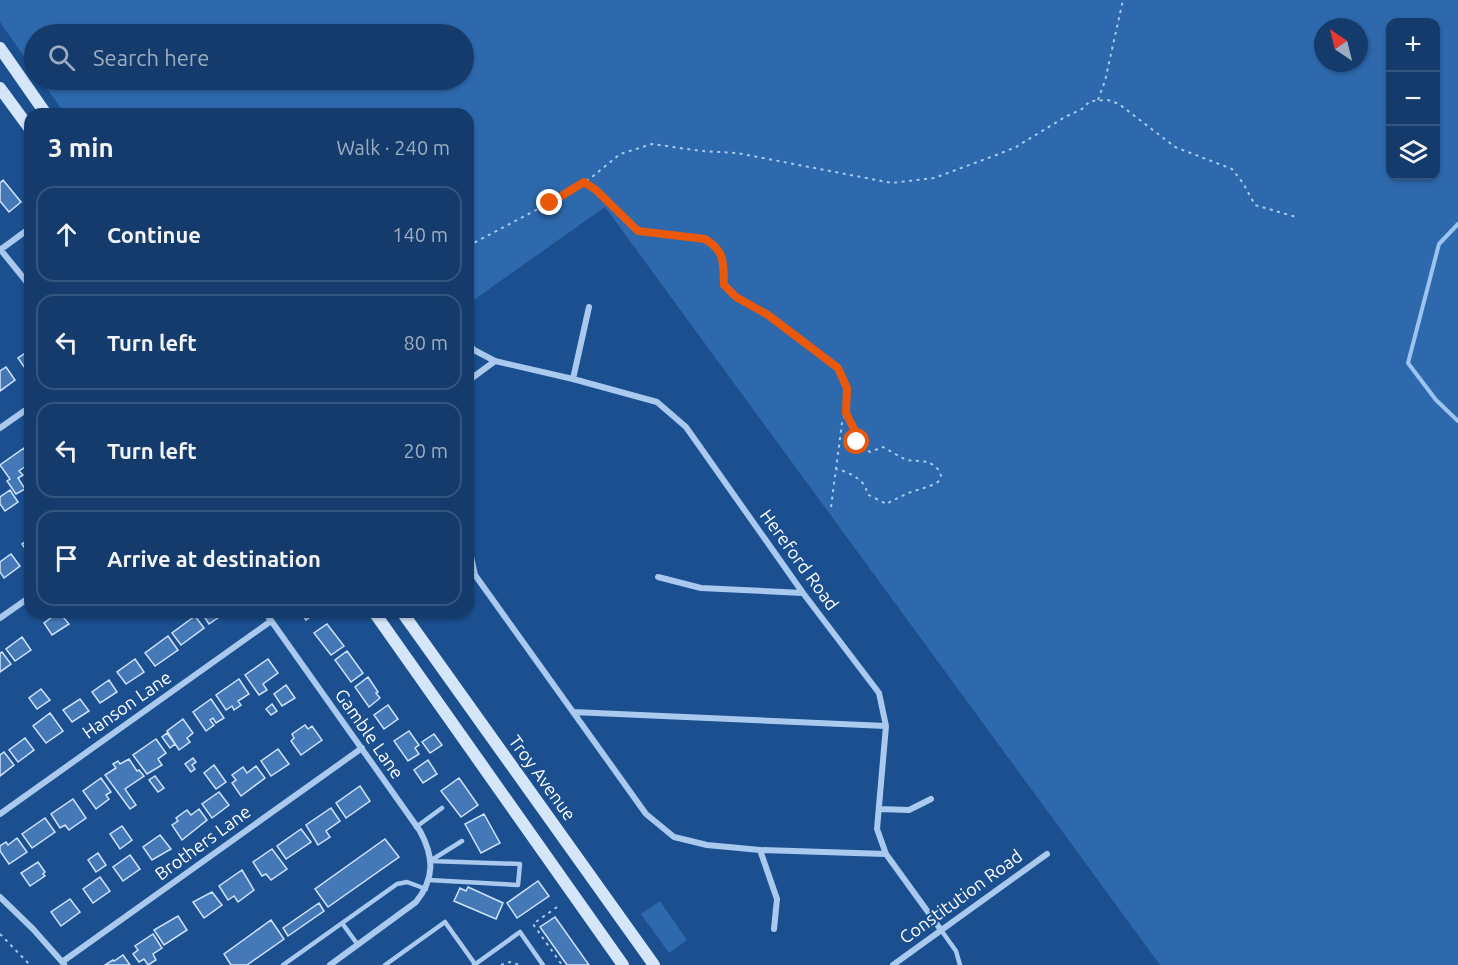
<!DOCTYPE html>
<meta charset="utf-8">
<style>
:root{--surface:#143b6b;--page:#214673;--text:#f1f3f6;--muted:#9dadc1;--line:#33557e}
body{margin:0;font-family:Ubuntu,sans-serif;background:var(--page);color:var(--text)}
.controls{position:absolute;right:18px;top:18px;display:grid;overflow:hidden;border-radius:12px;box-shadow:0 2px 4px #0004}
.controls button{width:54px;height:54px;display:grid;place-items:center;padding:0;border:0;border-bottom:2px solid var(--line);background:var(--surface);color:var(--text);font:30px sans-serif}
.compass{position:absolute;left:1314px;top:18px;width:54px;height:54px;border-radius:50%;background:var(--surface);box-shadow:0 2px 4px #0004;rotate:325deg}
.stop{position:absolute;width:18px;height:18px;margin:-14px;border:4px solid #ea580c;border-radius:50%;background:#fff}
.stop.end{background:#ea580c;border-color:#fff;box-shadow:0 2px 6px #0008}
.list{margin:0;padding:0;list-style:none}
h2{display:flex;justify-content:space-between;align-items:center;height:78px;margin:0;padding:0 24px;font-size:26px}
h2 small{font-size:20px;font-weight:400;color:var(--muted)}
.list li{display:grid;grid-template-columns:39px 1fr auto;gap:18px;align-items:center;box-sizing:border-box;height:96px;margin:0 12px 12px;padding:0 12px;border:2px solid var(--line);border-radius:18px}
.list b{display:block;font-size:22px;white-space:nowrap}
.list em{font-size:20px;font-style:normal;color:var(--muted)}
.icon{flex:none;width:33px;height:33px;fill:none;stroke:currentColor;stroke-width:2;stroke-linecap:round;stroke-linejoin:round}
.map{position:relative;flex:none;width:1458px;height:965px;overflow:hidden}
.search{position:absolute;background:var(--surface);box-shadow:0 2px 4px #0004;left:24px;top:24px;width:450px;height:66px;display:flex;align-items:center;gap:15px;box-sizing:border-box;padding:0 21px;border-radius:33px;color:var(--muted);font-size:22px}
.panel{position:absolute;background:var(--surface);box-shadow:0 2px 4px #0004;left:24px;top:108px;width:450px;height:510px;border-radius:18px}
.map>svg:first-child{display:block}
.green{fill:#2e69ad;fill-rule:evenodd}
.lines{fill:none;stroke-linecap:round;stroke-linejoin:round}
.stream{stroke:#9cc4f0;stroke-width:4}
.building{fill:#4478b7;stroke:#cfe3fa;stroke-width:1.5}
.path{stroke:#a9c9ee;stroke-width:2;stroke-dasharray:3 4.5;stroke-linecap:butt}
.lane{stroke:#a9c9ee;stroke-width:4.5}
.street{stroke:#a9c9ee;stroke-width:6}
.secondary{stroke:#d6e6fa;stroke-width:12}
.route{stroke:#ea580c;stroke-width:8}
.labels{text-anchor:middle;stroke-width:4.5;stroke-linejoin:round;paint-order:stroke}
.street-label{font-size:18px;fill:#fff;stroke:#1b4f8f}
</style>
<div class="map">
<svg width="1458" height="965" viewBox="0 0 1458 965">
<rect width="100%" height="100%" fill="#1b4f8f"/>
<path class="green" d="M0,0H1458V965H1160L605,207L468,304V114H65L41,80H464V34H34V71L0,22ZM1390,22H1436V176H1390ZM1323,27H1359V63H1323Z
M660,901L687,940L669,953L641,914Z"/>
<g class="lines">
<path class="stream" d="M1458,224L1439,244L1408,363L1436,400L1458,421"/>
</g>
<path class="building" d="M3,180L21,202L9,212L0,201V183Z
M30,350V369L27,371L18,358Z
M6,367L15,380L0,391V371Z
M24,448L30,457V463L19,471L23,475L18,478L25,489L16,494L7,481L10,479L0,465Z
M10,490L18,502L5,511L0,504V497Z
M30,538V556L22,544Z
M11,554L20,566L4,578L0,572V562Z
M59,612L69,624L52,635L44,623Z
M201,612H225V613L209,624Z
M300,612H317L306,620Z
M195,616L204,628L181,645L172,633Z
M327,624L344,646L331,655L314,633Z
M168,636L178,650L155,666L145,653Z
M22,637L31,650L15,661L6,649Z
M347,651L363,673L351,682L335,660Z
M2,652L11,664L0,672V653Z
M135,659L144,672L126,684L117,672Z
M268,659L278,673L263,684L267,690L259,695L245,675Z
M368,677L378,692L376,693L380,698L369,707L355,687Z
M239,679L249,694L238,701L241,705L234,710L232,706L226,710L216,695Z
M109,680L117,692L100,703L92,692Z
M286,685L295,698L282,706L274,694Z
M41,689L50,700L37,709L29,698Z
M80,699L89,711L72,722L63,710Z
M211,699L224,718L216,723L213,718L210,720L214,725L206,731L193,712Z
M272,704L277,711L271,715L266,709Z
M388,705L398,719L384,729L374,715Z
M50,713L63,731L46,743L33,726Z
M183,719L193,733L187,738L190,742L179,750L167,731Z
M305,725L308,729L312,726L322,740L301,755L291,741L294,738L292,734Z
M409,731L419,745L415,748L419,754L408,761L394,741Z
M167,733L175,744L170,748L162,737Z
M434,734L442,745L430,753L422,742Z
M25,738L34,750L18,762L9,750Z
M156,739L166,753L158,759L162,765L147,774L133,755Z
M278,749L289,764L271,776L261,761Z
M4,752L14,765L0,776V755Z
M193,758L196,762L192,765L195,769L191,772L185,764Z
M129,759L137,771L139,770L144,776L125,789L136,805L130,809L105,775L116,768L113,764L118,761L120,764Z
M428,760L437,774L423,783L414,770Z
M214,765L226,782L216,789L204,773Z
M256,766L265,778L241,796L232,783L236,780L232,775L243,767L247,773Z
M155,776L164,788L158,792L149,780Z
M101,778L111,792L106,795L109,799L96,809L83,791Z
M459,778L478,805L461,817L441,791Z
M360,786L370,801L346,818L336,803Z
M219,792L229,805L212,818L202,804Z
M73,799L86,818L69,830L65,825L60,828L51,814Z
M331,808L340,821L326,831L330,837L318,845L306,825Z
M199,809L207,820L182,840L172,825L178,821L176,818L187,810L191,815Z
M484,814L500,843L481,853L465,824Z
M45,818L55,832L32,848L22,834Z
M122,826L132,840L120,849L110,834Z
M301,829L311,842L286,859L277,846Z
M160,835L171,849L152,860L143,847Z
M17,838L27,852L9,864L0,851V846L6,842L8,845Z
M385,839L399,857L328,907L315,889Z
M272,849L287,869L271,880L266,874L262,876L253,862Z
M98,853L106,865L96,872L88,860Z
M130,855L140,869L123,881L113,867Z
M38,862L45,872L43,874L45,876L30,886L21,873Z
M242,870L254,890L238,902L234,896L228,900L219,886Z
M100,877L110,891L93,903L83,889Z
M538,881L549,896L517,918L507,903Z
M468,887L503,903L496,919L454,901L460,888L466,891Z
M212,892L222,905L204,918L193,902Z
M70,899L80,912L61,926L51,912Z
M319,903L324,911L288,936L283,928Z
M178,916L187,930L164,945L154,930Z
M555,917L589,965H567L540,927Z
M271,920L284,939L247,965H231L224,954Z
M153,934L162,948L153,954L156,960L148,965L144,959L139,962L133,954L138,950L135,946Z
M123,955L130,965H105L113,960L114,961Z"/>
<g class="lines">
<path class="path" d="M1098,100L1105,81L1123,0
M584,182L596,190L638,231L705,239C726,252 723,263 724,285L736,297L768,315L838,368L847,388L846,413L854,429L857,442L870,452L883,447L906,460L929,462L939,470L941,476L938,482L930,486L908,493L886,504C881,501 874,498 869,495C864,490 868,492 865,486C859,477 846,471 836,469
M468,209L470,216L468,235
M468,246L572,191L592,177L620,154L652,144L701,151L737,153L892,183L934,178L999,154L1016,147L1065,117L1082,109L1090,101L1108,100L1119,104L1175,147L1232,169L1243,183L1255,205L1296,217
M831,507L842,423L846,413
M557,907L533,924L562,965
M0,934L30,965
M501,965L510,962L520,965"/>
<path class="lane" d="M416,827L442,808
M430,861L462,841
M429,880L518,885L520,864L430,861
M342,923L358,945
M941,930L956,951L960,965
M283,965L397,884L407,882L426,889
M385,965L445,922L475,964
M474,965L520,932L543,965"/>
<path class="street" d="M0,249L30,286
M0,250L30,228
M468,343L474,350L495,361L573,379L657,402L686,427L803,593L879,693L886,726L877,829L886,854L941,930
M573,379L589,307
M468,381L495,361
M0,428L30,407
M468,543L475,575L646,814L674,837L707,845L760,850L886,854
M658,577L701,588L803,593
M265,612L420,831C434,857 435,878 416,902L330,965
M0,618L30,597
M573,712L886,726
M879,809L909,810L931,799
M0,814L271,621
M760,850L777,899L774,929
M0,897L33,929L64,964
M62,962L362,748
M893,965L1047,854"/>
<path class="secondary" d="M0,48L46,114
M0,88L30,129
M374,612L623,965
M402,612L654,965"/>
</g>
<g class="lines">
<path class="route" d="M550,203L584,182L596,190L638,231L705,239C726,252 723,263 724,285L736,297L768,315L838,368L847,388L846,413L854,429L857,442"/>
</g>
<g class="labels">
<g class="street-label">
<text transform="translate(799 560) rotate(54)" y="6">Hereford Road</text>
<text transform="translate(127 705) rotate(-35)" y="6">Hanson Lane</text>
<text transform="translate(369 734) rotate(55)" y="6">Gamble Lane</text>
<text transform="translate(542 778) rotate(54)" y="6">Troy Avenue</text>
<text transform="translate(203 843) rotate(-36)" y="6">Brothers Lane</text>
<text transform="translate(961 897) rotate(-36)" y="6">Constitution Road</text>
</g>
</g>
</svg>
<div class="controls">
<button>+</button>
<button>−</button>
<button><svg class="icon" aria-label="layers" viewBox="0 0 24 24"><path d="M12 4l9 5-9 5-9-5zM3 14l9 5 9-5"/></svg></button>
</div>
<svg class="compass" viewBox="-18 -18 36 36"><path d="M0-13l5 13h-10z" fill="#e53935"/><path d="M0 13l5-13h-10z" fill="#9dadc1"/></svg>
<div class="stop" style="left:857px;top:442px"></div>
<div class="stop end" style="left:550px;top:203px"></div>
<div class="search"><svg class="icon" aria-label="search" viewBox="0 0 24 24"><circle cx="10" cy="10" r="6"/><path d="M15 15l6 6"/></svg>Search here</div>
<section class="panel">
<h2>3 min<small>Walk · 240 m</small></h2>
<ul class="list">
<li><svg class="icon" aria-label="ahead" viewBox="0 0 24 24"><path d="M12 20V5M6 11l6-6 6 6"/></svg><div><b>Continue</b></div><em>140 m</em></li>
<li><svg class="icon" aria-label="left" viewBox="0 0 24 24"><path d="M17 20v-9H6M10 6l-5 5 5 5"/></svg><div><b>Turn left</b></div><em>80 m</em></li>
<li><svg class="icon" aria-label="left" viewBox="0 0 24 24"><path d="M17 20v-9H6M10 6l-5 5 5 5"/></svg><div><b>Turn left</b></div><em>20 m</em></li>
<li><svg class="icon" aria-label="arrive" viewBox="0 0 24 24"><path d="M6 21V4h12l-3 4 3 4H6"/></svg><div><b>Arrive at destination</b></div></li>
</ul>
</section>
</div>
